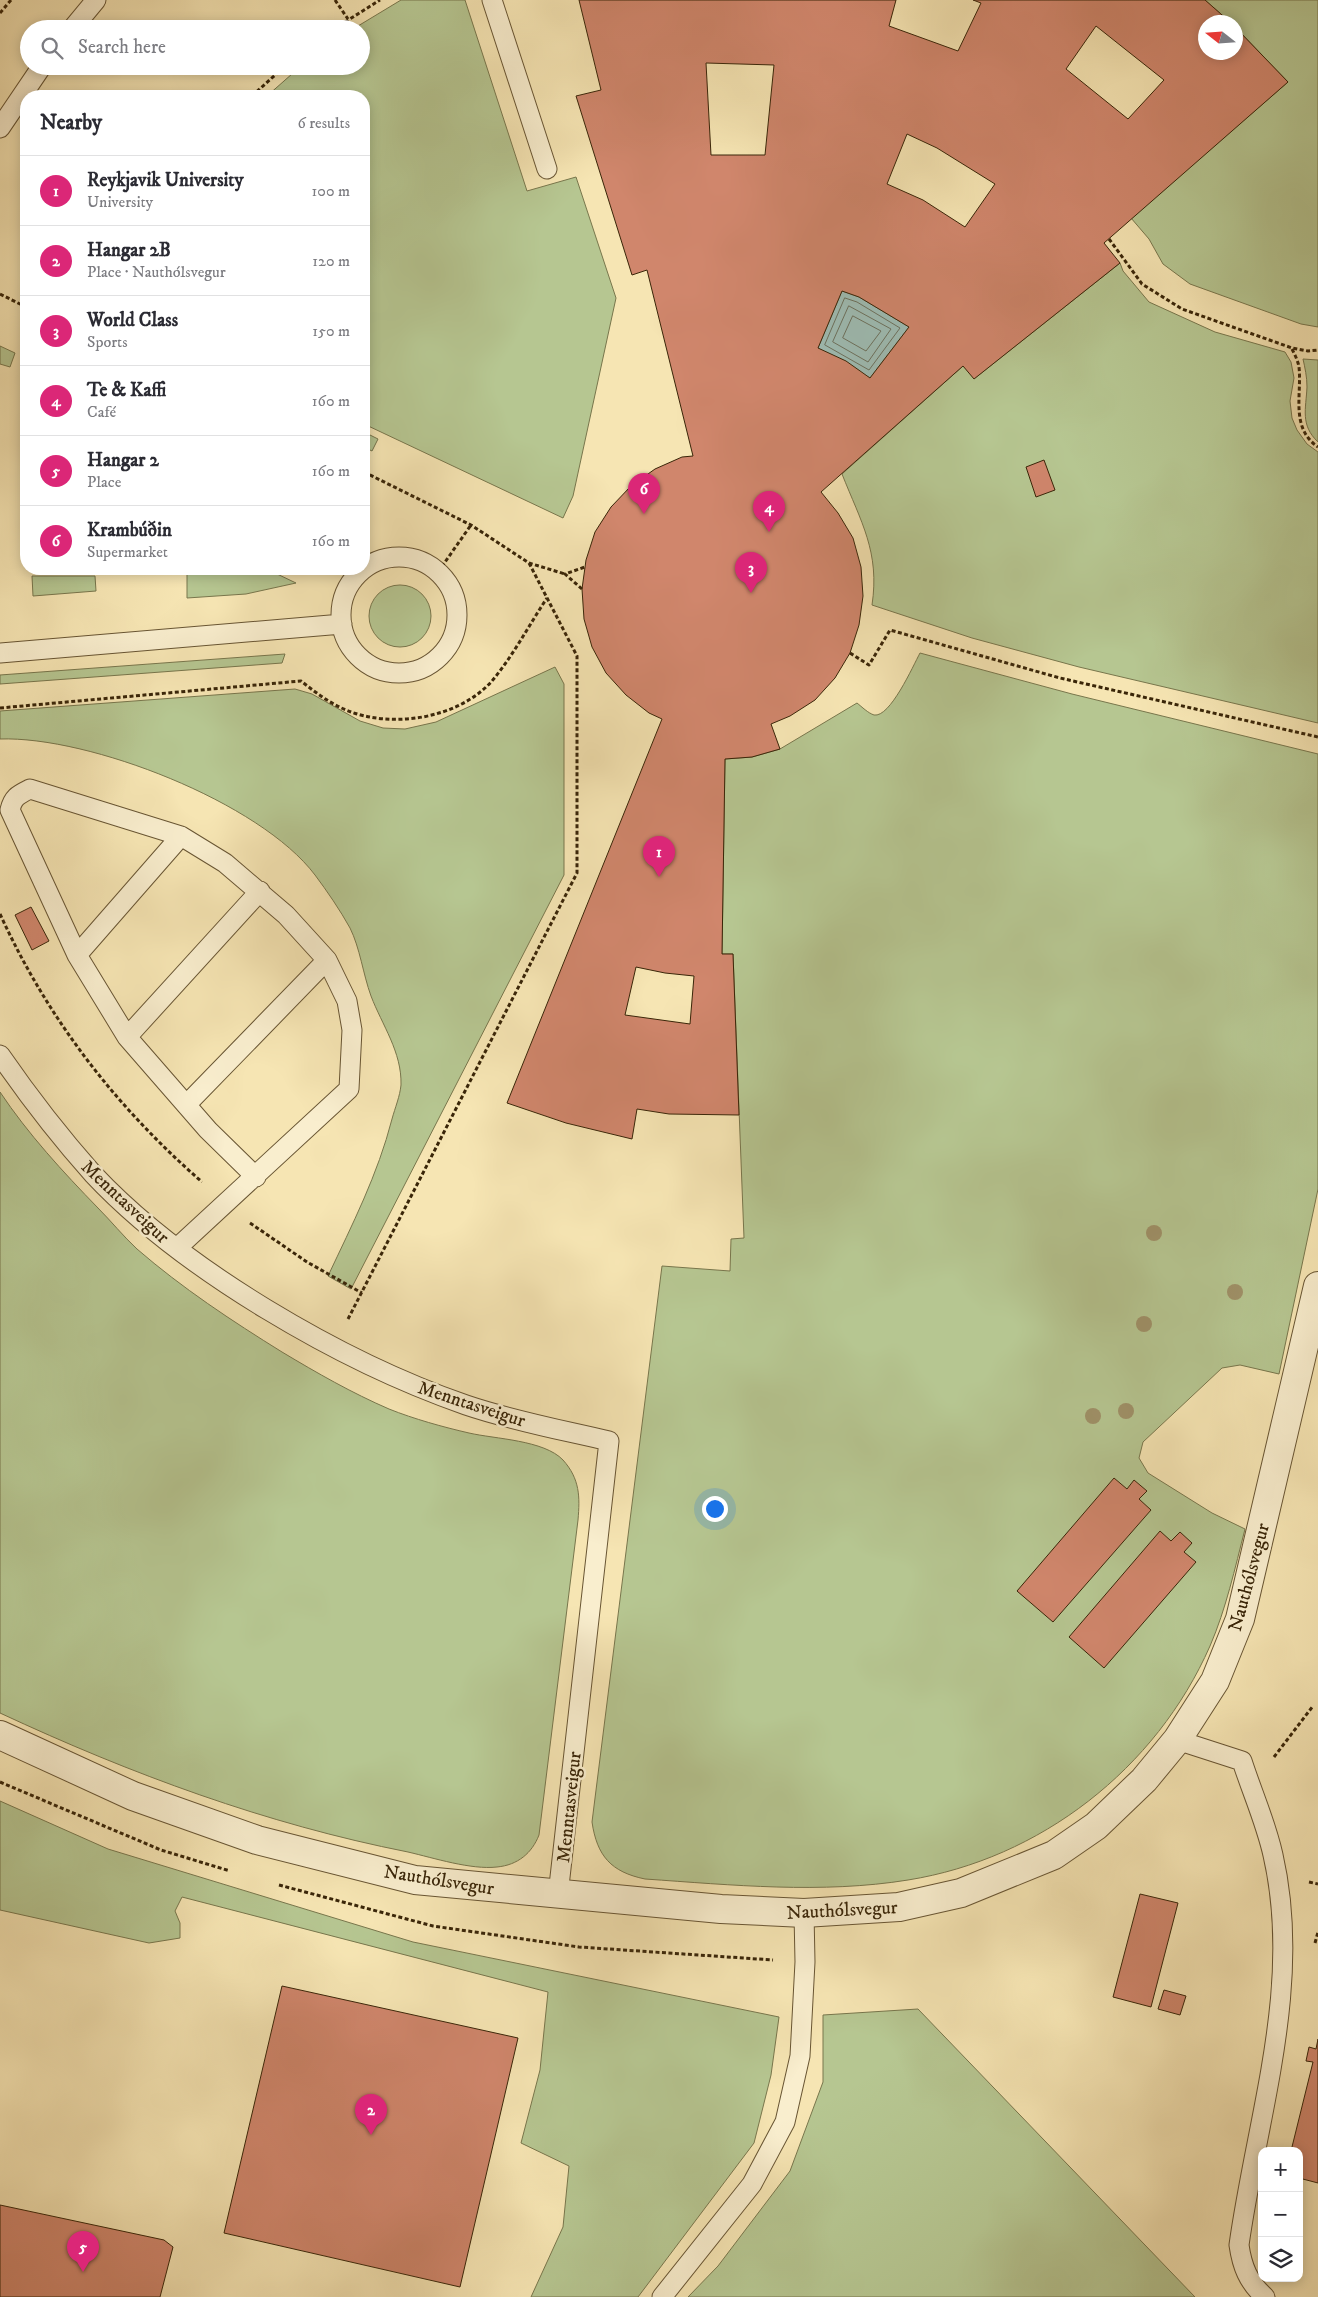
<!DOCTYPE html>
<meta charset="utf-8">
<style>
:root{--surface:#fff;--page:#f7f7f7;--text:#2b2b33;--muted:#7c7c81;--line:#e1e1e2;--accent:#db2777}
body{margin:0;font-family:"IM FELL DW Pica",serif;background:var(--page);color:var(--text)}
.controls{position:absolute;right:15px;bottom:15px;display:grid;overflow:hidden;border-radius:10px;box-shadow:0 2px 12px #0003}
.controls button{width:45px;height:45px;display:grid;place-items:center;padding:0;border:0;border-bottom:1px solid var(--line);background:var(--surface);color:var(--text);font:25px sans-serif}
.compass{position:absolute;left:1198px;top:15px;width:45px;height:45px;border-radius:50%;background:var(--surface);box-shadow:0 2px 12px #0003;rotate:287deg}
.you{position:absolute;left:714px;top:1508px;width:18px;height:18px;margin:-12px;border:4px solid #fff;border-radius:50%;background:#1a73e8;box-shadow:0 0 0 8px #1a73e833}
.badge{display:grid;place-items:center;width:32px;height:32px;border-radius:50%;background:var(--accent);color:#fff;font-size:16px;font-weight:700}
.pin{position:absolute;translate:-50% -41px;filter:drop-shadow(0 1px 2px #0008)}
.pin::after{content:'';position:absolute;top:26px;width:18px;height:15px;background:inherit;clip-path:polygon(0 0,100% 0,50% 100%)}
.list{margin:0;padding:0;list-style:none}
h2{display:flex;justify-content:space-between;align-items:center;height:65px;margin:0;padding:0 20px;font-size:21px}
h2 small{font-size:16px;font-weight:400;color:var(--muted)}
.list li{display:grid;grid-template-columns:32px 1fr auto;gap:15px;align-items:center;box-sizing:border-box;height:70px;padding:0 20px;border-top:1px solid var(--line)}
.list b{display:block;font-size:19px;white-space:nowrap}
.list p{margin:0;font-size:16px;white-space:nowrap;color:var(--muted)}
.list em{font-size:16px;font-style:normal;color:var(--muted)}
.icon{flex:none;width:28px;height:28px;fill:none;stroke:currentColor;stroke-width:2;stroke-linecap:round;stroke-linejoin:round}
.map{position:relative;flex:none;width:1318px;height:2297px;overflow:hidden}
.search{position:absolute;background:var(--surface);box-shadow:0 2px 12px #0003;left:20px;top:20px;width:350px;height:55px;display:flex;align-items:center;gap:12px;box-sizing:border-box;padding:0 18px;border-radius:28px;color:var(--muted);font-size:19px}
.panel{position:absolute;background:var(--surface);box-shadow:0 2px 12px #0003;left:20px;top:90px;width:350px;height:485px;border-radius:20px}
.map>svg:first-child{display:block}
.green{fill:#b6c691;stroke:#78764c}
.water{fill:#9ebdb5;stroke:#768070}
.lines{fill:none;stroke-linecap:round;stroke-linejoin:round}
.shore{stroke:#6c715e;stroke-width:1}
.building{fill:#d0866c;stroke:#392508;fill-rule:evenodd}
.service-casing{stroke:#685533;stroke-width:21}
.minor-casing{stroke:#685533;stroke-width:30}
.path{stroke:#392508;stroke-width:3;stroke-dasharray:4 2.5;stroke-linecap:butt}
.service{stroke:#f9eece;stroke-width:19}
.minor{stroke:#f9eece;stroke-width:28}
.tree{fill:#9f9168}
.labels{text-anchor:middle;stroke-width:5;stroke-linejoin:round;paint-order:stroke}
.street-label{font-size:19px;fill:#392508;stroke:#f9eece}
</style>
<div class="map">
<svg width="1318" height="2297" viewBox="0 0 1318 2297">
<rect width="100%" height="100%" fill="#f6e5b3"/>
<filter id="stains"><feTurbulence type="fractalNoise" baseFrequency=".004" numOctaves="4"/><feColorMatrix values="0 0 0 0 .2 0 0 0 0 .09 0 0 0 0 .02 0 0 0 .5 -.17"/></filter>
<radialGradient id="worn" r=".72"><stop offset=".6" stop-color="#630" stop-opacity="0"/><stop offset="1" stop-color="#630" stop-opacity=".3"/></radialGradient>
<path class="green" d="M401,0H465L527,191L576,177L616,298L573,496L563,518L364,424V96H267L301,66H361V29H353Z
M1205,0H1318V327L1301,324L1190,284L1163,264L1149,239L1131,218L1288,82L1236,28V22H1230Z
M1120,263L1123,271L1149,302L1215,332L1285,352L1291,362L1294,378L1290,401L1292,418L1297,430L1307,444L1318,452V723L1079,667L972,638L872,605C880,552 861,522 842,474L963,366L975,378Z
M0,346L15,353L10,367L0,364Z
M1303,359L1318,360V442C1300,425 1306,409 1307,387C1307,377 1305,368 1303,359Z
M364,432L378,439L372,451L364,447Z
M187,569H277L275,573L296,583L246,594L187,598Z
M32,576H95L96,591L33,596Z
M369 616a31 31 0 1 1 62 0a31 31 0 1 1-62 0Z
M920,653L1072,694L1318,754V1189L1279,1374L1240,1365L1222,1368L1143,1442L1139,1458L1148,1473L1212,1513L1245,1529C1235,1568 1226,1609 1210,1646C1156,1769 1040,1859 908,1880C822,1894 732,1885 645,1879C611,1872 597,1856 592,1822L662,1266L730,1271L731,1239L744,1238L733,954H722L725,759L752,757L780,749L857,703C862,707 868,713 874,715C890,718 913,666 920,653Z
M285,654L282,663L0,684V675Z
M555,667L564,684V875L351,1289L328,1276C352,1225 378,1174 392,1119C395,1108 400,1096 401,1085C402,1052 382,1025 371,996C363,974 360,948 350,928C340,910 327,891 315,875C260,802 89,736 0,739V711L295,689L312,694L360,721L383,728L405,729L436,722Z
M0,1092C28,1134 63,1172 98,1208C111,1221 123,1236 137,1249C182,1288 232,1321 282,1352C317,1373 352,1393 389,1409C414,1419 443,1427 469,1433C495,1439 544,1440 563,1460C580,1479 580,1497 578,1520L539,1835C532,1853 518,1865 497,1867C471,1870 434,1858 408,1852C266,1824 131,1774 0,1713Z
M0,1801L108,1849L413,1942L779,2017L771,2075L754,2143L638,2297H531L563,2227L569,2166L521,2143L540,2070L548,1992L182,1897L175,1911L180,1923V1938L149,1943L0,1910Z
M918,2009L1195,2297H688L718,2266L790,2171L823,2082V2015Z"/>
<path class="water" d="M842,291L859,297L909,327L870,378L818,348Z"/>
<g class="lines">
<path class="shore" d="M845,298L857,302L900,328L869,370L825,345Z
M849,306L891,329L868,362L833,342Z
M853,316L881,331L866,351L843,338Z"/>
</g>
<path class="building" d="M579,0H896L889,26L958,51L981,3L973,0H1205L1230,22H1206V52H1236V28L1288,82L1104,243L1120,263L974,379L963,366L821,492L838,513L853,538L861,567L863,596L859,625L850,653L835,678L815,700L790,716L771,724L780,749L752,757L725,759L722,954H733L739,1115L669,1114L637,1109L632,1139L566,1123L507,1103L662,719L649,713L626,695L606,673L592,647L584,619L582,589L586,560L595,532L611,507L631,486L655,469L682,457L693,456L647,270L632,275L576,96L601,90ZM1096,26L1164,80L1128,119L1066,69ZM706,63L774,65L765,155H711ZM907,134L937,148L995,184L965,227L923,200L887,184ZM842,291L859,297L909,327L870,378L846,361L818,348ZM636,967L665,973L694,976L690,1024L625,1015Z
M1044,460L1055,490L1036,497L1026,467Z
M31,907L49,941L32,950L15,915Z
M1114,1478L1127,1489L1134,1480L1147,1491L1139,1499L1151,1510L1053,1622L1017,1591Z
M1160,1531L1171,1541L1180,1532L1192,1543L1184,1552L1196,1562L1104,1668L1069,1637Z
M1140,1894L1178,1903L1151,2007L1113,1997Z
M282,1986L518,2038L460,2287L224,2233Z
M1164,1990L1186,1996L1180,2015L1158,2009Z
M1318,2039V2183L1299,2178V2151H1291L1313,2062L1306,2061L1309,2047L1316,2049Z
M0,2205L164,2240L173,2247L160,2297H0Z"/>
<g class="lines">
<defs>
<path id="service" d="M492,0L547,169
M72,29L96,0
M0,128L42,66
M341 615a58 58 0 1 1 116 0a58 58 0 1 1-116 0Z
M0,653L342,624
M77,955L181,836
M127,1037L260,891
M0,1055C29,1097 59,1136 93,1174C183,1270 342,1362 466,1405C513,1421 562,1430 609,1441L558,1895
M187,1104L327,960
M178,1247L349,1089L352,1030L347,1001L327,960L286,915L225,863L181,836L30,789C18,795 13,797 10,810L77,955L127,1037L208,1130L256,1177
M1177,1740L1242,1761C1252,1792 1266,1823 1273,1855C1303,1986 1257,2116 1239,2245C1242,2266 1248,2282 1265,2297
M662,2297L752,2184L785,2122L800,2056L805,1962L804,1913"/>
<path id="minor" d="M0,1735L133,1796L257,1840L415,1880L721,1909L804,1913L899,1907L961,1893L1054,1855L1096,1826L1144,1780L1177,1740L1215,1681L1240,1619L1318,1286"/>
</defs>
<use href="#service" class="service-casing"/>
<use href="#minor" class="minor-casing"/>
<path class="path" d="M335,0L348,19
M0,13L11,0
M334,29L380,0
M252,96L285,66
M1109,239L1142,284L1182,309L1292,348L1308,351L1318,350
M0,294L26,307
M1292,349C1295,355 1298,361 1299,367C1302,395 1290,428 1318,447
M364,472L471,525L529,563L565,574
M438,572L471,525
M582,589L565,574L585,567
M850,653L869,665L890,630L1060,678L1318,737
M0,708L301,681C315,692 329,703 346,710C391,729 458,719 492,681C513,656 529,625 547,598
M0,914C48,1019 115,1106 202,1182
M250,1223L307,1262L362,1293
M348,1319L577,873V656L529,563
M1274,1757L1313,1706
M0,1782L161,1850L230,1871
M1309,1882L1318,1884
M279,1885L433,1926L579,1947L773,1960
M1315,1943L1318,1932"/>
<use href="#service" class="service"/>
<use href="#minor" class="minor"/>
</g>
<g class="tree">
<circle cx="1154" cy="1233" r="8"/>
<circle cx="1235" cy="1292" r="8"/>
<circle cx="1144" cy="1324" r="8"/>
<circle cx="1126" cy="1411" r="8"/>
<circle cx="1093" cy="1416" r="8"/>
</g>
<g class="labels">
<g class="street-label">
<text transform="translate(126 1201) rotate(43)" y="7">Menntasveigur</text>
<text transform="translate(472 1403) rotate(18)" y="7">Menntasveigur</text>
<text transform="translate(1248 1577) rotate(-75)" y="7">Nauthólsvegur</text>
<text transform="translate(568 1807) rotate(-84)" y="7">Menntasveigur</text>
<text transform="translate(439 1879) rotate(9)" y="7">Nauthólsvegur</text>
<text transform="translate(842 1909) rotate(-3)" y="7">Nauthólsvegur</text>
</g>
</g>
<rect width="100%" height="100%" filter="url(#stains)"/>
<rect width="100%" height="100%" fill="url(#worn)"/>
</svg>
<div class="controls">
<button>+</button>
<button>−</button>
<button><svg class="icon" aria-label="layers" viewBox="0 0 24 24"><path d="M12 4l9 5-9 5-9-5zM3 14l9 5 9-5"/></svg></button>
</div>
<svg class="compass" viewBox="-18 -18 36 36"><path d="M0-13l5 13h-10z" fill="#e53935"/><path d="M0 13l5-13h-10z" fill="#7c7c81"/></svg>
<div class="you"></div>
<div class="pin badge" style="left:659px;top:877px">1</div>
<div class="pin badge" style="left:371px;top:2135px">2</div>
<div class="pin badge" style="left:751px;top:593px">3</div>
<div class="pin badge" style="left:769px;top:532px">4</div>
<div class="pin badge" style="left:83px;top:2272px">5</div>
<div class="pin badge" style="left:644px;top:514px">6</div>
<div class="search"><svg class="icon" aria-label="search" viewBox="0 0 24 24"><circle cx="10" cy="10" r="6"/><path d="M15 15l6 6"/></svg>Search here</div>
<section class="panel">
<h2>Nearby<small>6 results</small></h2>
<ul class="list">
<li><span class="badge">1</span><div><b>Reykjavik University</b><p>University</p></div><em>100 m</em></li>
<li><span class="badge">2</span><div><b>Hangar 2B</b><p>Place · Nauthólsvegur</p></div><em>120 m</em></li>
<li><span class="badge">3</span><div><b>World Class</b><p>Sports</p></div><em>150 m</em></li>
<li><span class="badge">4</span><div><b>Te &amp; Kaffi</b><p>Café</p></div><em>160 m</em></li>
<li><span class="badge">5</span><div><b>Hangar 2</b><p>Place</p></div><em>160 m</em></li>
<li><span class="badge">6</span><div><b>Krambúðin</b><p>Supermarket</p></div><em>160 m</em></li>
</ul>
</section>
</div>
